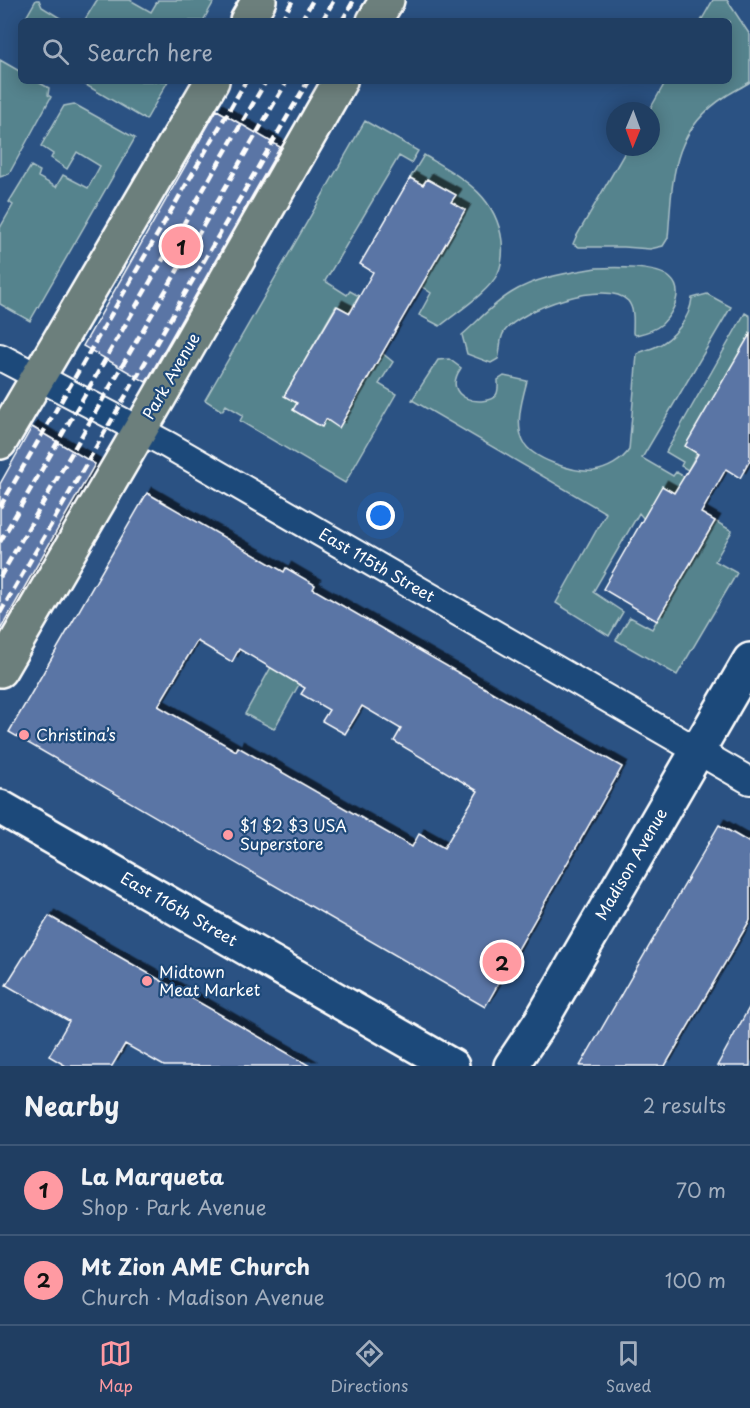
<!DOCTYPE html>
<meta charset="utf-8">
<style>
:root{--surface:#203e62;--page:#284568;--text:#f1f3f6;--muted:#a2aebe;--line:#3d5777;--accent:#ff9aa2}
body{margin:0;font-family:"Playpen Sans",sans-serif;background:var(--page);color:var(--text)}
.compass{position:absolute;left:606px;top:102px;width:54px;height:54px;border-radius:50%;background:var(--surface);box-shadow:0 3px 15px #0003;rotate:181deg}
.you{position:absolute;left:381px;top:516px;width:21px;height:21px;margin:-15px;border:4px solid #fff;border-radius:50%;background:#1a73e8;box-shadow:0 0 0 9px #1a73e833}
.badge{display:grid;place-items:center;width:39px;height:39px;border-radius:50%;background:var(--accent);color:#111;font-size:20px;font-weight:700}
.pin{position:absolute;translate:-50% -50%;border:3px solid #fff;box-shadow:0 2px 6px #0006}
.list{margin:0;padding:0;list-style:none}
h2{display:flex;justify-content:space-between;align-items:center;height:78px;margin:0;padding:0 24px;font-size:26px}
h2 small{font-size:20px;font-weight:400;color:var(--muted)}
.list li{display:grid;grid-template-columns:39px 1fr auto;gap:18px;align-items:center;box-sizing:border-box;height:90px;padding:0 24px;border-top:2px solid var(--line)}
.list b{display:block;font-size:22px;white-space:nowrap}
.list p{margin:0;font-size:20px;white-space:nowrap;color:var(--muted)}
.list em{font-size:20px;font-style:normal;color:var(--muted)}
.icon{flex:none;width:33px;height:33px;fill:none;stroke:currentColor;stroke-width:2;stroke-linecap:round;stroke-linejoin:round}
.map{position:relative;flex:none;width:750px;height:1066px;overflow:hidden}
.search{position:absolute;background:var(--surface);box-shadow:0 3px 15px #0003;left:18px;right:18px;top:18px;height:66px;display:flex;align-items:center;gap:15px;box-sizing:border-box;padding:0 21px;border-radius:9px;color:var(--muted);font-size:22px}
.sheet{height:258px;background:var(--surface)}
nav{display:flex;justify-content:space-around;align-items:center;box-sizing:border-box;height:84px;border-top:2px solid var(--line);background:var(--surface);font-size:16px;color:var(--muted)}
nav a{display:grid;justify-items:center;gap:3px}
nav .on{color:var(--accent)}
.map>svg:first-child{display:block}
.green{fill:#55838d;stroke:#aac1c6;stroke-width:1.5}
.building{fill:#5a74a5;stroke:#fff;stroke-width:1.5;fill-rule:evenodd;filter:url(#shadow)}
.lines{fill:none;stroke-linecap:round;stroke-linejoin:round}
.minor-casing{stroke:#fff;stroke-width:30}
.tertiary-casing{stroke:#fff;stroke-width:38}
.secondary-casing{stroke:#fff;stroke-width:38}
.primary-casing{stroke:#fff;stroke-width:38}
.minor{stroke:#1f4a7a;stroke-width:26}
.tertiary{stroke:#1f4a7a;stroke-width:33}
.secondary{stroke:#1f4a7a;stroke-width:33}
.primary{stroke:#6c7f7c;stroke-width:33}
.rail{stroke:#fff;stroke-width:4.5;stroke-dasharray:9 4.5;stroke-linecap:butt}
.poi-dot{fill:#ff9aa2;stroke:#1f4a7a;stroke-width:2}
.labels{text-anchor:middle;stroke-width:4.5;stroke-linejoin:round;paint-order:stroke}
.street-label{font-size:16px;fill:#fff;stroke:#1f4a7a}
.poi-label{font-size:16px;fill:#fff;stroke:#1f4a7a;text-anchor:start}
</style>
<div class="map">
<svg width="750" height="1066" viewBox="0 0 750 1066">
<defs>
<filter id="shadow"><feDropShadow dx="5.5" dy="-5.5" stdDeviation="0" flood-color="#0009"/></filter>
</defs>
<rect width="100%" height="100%" fill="#2b5283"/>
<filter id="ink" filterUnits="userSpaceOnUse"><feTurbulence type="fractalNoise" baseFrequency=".0167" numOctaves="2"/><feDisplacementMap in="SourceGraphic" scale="12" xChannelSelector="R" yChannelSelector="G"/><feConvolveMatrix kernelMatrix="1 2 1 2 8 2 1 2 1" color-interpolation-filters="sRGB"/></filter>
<g filter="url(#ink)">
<path class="green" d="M36,0H39L42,7L65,21H24Z
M97,0H130L151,12L158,0H208L213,3L203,21H84Z
M713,0H727L750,35V82C742,87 734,91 726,96C670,132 673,179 668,238L663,246L650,249L624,247H579L573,244L576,237L628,147H651V111H649L666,81H729V21H701Z
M0,60L21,72V81H36L49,88L48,95L51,97L9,174L0,177Z
M79,81H168L146,120Z
M74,104L135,138L30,321L0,304V228L13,205L9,202L31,166L40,171L38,177L56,187L63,175L88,188L100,166L77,152L67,169L51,158L53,154L41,146L64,106Z
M365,121L418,151L411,163L399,156L325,281L347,295L350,291L359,296L349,313L336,306L285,395L297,403L293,410L321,427L325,419L339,427L382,353L393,362L379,384L396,394L345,483L240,421L243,415L226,405L222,411L205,400Z
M424,155C460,177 496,194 502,241C503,252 503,262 498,273C489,292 457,312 440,326L419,315L431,293L421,286L465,210L451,202L455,195L427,179L423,185L410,178Z
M596,268C613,267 658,266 670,278C685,291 673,313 662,324C655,330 645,333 636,335L633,333C633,322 635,310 628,301C607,278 520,309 504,332C499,339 501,351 498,359L491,363L467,354L462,335C478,321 493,304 511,293C537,277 567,273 596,268Z
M707,294L731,307L642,458L673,476L676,472L685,477L675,494L644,519L639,513L593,592L623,612L609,636L556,603L606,513L412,400L438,360L449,359L461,368C439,400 486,408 496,395C499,391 498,385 498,380L504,376L527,381C522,400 515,423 523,441C531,459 575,473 594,471C607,469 622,461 629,450L637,354C643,350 649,350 655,347C674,339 690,318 692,298Z
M745,313L750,316V352L688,470L681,466L683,462L666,452Z
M715,521L732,531L715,561L737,573L677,675L616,640L630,617L652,629Z
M314,590L343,606L274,729L245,714Z"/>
<path class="building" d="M217,110L280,147L146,382L83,346Z
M410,178L423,185L427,179L456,195L451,202L465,210L339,428L326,419L322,427L293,410L297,403L284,396L337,306L350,313L373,272L360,264Z
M750,334V460L740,478L726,469L701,513L715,521L657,621L603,589L662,486L674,493L698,454L685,446Z
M32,427L95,464L0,630V484Z
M147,493L284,572L286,568L315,585L313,589L622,767L485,1007L9,732ZM197,641L232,662L239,649L305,688L301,694L329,710L322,721L345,734L362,706L401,729L394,741L478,791L444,848L419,834L412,847L238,747L236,751L158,706Z
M719,825L750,843V920L665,1066H580Z
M49,916L104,948L310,1066H164L125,1044L112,1066H66L49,1056L69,1021L6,985Z
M750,1006V1066H717Z"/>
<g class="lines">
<defs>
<path id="minor" d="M0,357L168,445L750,781"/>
<path id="tertiary" d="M0,807L452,1066"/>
<path id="secondary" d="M511,1066L541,1021L750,660"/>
<path id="primary" d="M247,21L259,0
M374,21L387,0
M0,442L212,81
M0,670L157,401L340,81"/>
</defs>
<use href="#minor" class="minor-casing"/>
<use href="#tertiary" class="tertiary-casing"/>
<use href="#secondary" class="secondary-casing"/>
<use href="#primary" class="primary-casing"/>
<use href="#minor" class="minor"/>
<use href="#tertiary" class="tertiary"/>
<use href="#secondary" class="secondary"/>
<use href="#primary" class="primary"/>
<path class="rail" d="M281,21L293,0
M301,21L313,0
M322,21L334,0
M342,21L354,0
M0,507L246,81
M0,542L266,81
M0,577L287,81
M0,613L308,81"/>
</g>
</g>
<g class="poi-dot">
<circle cx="24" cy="735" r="6"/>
<circle cx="228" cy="835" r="6"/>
<circle cx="147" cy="981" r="6"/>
</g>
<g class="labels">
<g class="street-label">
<text transform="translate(171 376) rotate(-60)" y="6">Park Avenue</text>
<text transform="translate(377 565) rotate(30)" y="6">East 115th Street</text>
<text transform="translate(631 864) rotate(-60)" y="6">Madison Avenue</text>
<text transform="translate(179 909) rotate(30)" y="6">East 116th Street</text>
</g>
<g class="poi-label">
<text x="36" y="741">Christina’s</text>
<text x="240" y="832">$1 $2 $3 USA<tspan x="240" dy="18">Superstore</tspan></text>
<text x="159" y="978">Midtown<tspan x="159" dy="18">Meat Market</tspan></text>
</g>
</g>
</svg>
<svg class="compass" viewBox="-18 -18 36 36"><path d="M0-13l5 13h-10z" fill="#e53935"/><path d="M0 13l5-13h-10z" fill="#a2aebe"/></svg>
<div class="you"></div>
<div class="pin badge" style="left:181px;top:246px">1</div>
<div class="pin badge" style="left:502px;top:962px">2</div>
<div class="search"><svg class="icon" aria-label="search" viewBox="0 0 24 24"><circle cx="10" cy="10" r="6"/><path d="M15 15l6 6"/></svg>Search here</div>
</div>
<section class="sheet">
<h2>Nearby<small>2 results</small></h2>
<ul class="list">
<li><span class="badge">1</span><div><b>La Marqueta</b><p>Shop · Park Avenue</p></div><em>70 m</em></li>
<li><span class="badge">2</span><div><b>Mt Zion AME Church</b><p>Church · Madison Avenue</p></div><em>100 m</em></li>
</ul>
</section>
<nav>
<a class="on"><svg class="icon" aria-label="map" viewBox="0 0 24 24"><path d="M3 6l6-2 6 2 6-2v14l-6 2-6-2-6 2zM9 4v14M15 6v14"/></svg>Map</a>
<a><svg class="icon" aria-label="directions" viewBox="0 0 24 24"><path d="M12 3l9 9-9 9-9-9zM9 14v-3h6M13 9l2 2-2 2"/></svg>Directions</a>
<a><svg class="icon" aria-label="saved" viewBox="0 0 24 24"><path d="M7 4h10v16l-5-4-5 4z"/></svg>Saved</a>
</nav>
